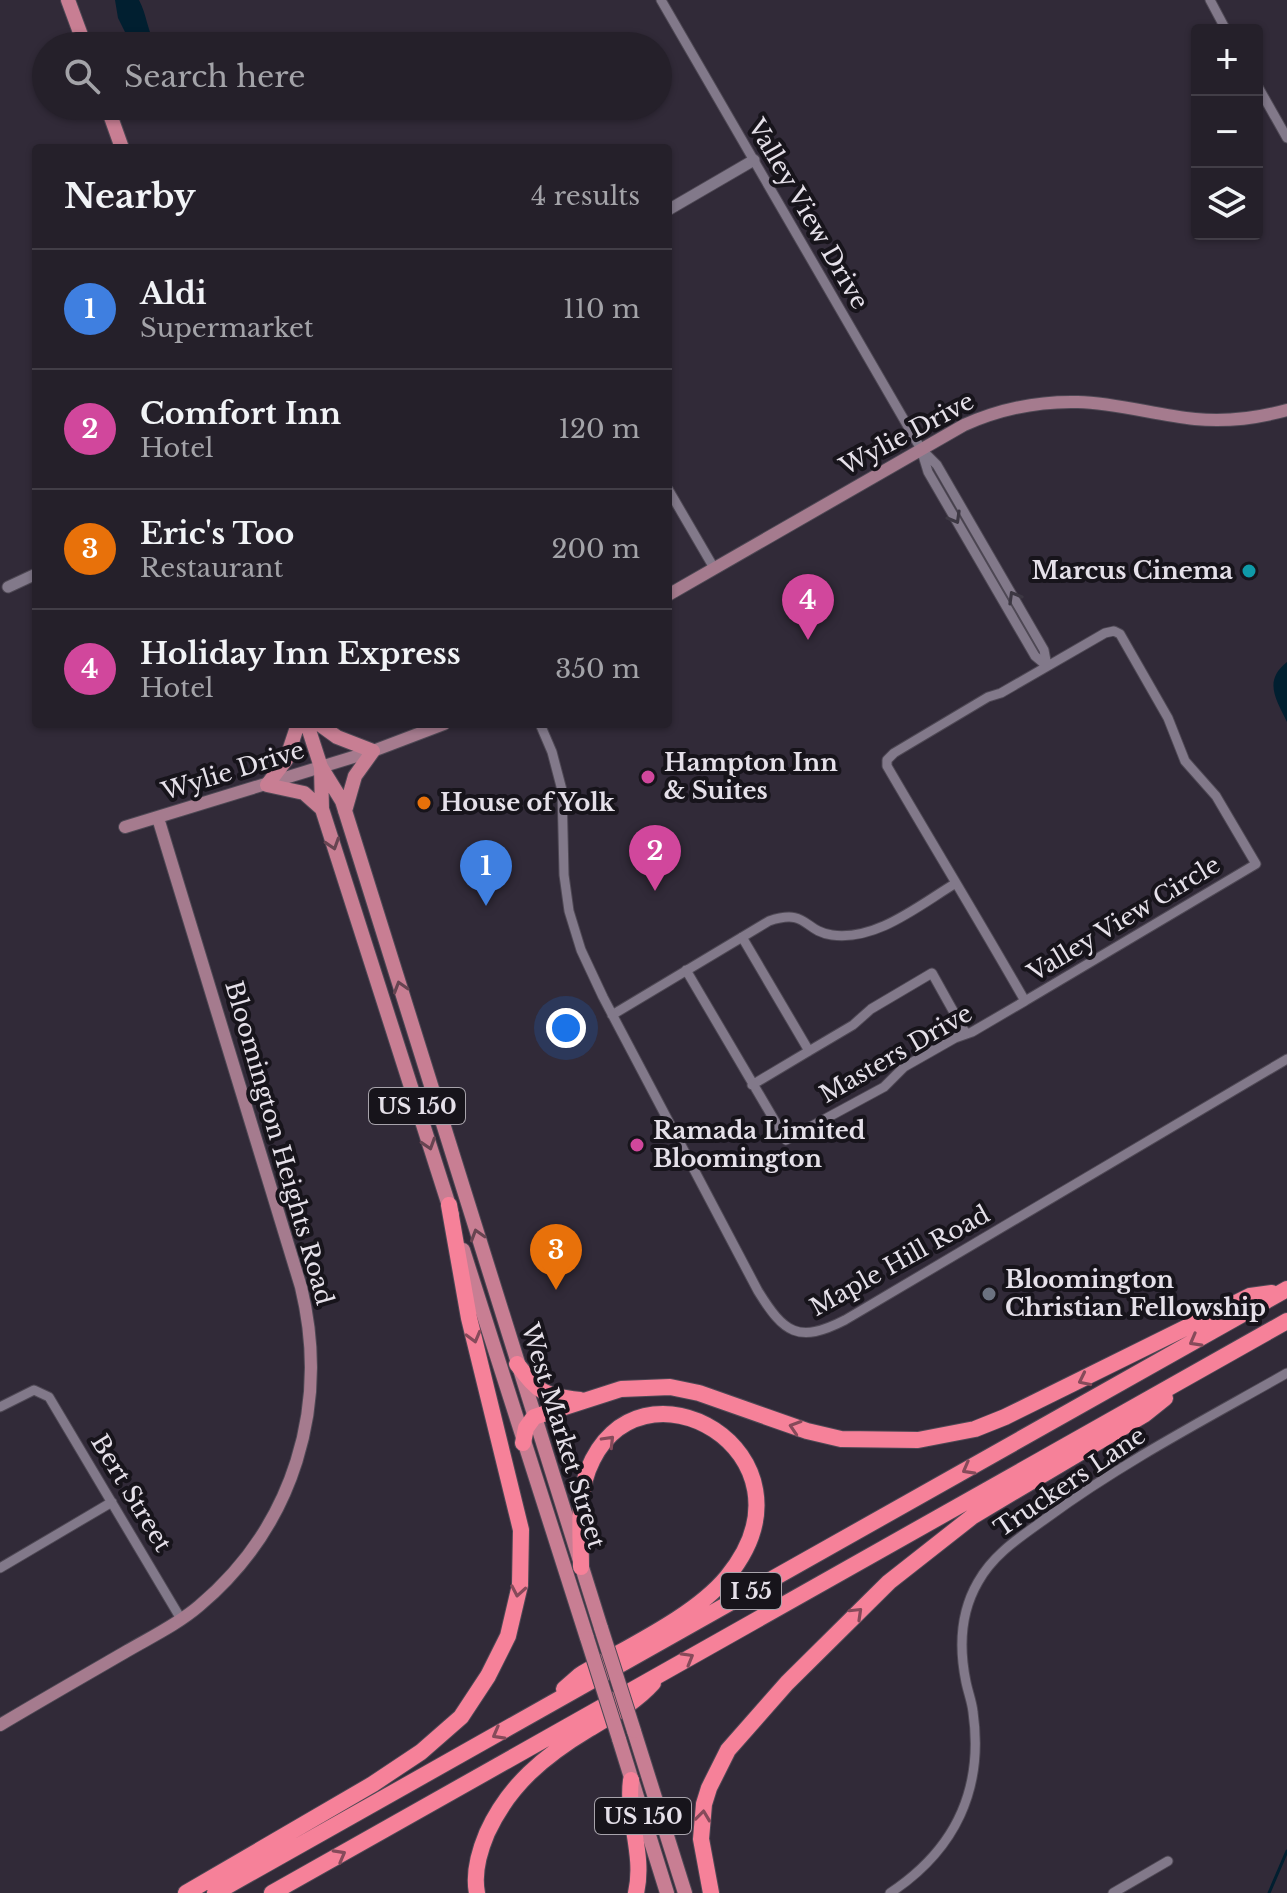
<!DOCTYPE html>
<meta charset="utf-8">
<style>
:root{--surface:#25202a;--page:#2d2832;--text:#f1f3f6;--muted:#a3a3a8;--line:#423e47;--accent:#72c1f5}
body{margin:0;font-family:"Libre Baskerville",serif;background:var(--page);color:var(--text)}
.controls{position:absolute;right:24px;top:24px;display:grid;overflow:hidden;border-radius:8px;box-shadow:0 2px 6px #0004}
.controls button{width:72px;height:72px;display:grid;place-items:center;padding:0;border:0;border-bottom:2px solid var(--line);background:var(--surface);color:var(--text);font:40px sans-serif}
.you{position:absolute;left:566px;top:1028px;width:28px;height:28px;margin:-20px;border:6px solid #fff;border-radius:50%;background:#1a73e8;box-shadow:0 0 0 12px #1a73e833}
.badge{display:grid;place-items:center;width:52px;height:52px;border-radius:50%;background:var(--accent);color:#fff;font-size:26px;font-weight:700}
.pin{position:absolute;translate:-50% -66px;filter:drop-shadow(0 2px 4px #0008)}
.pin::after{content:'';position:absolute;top:42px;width:28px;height:24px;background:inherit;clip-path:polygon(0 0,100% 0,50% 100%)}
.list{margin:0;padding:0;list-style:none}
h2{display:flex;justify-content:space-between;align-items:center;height:104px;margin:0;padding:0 32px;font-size:34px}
h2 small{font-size:26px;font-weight:400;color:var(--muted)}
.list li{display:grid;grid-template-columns:52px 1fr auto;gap:24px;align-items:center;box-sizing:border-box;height:120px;padding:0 32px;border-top:2px solid var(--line)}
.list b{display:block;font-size:30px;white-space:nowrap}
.list p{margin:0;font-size:26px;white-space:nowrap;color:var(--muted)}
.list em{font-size:26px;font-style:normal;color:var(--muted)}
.icon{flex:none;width:44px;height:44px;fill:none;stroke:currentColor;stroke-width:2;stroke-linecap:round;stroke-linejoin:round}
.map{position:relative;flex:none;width:1287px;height:1893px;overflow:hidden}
.search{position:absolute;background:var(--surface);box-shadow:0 2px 6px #0004;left:32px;top:32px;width:640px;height:88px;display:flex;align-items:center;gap:20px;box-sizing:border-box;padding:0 28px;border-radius:44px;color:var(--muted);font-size:30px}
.panel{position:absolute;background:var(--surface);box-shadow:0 2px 6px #0004;left:32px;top:144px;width:640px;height:584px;border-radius:8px}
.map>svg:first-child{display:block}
.water{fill:#011f30}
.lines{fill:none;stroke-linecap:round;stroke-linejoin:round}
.stream{stroke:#011f30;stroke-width:3}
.minor-casing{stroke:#4e4854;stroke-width:11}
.tertiary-casing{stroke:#4e4854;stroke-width:13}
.secondary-casing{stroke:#4e4854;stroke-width:14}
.primary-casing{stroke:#4e4854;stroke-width:16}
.motorway-casing{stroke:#4e4854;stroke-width:18}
.minor{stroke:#82798a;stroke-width:9}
.tertiary{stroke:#82798a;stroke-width:11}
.secondary{stroke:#a57b8e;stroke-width:12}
.primary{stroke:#c87e93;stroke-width:14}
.motorway{stroke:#f68199;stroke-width:16}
.primary-bridge-casing{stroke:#4e4854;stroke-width:16;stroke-linecap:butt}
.primary-bridge{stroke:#c87e93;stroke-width:14}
.oneway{stroke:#3c3742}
.oneway2{stroke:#674451}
.oneway3{stroke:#864a5a}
.culture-dot{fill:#0f9aa8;stroke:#17141b;stroke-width:3}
.hotel-dot{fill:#d1479c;stroke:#17141b;stroke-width:3}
.food-dot{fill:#e8710a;stroke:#17141b;stroke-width:3}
.worship-dot{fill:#6b7280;stroke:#17141b;stroke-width:3}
.labels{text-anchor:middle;stroke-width:8;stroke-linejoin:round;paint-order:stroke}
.shield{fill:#17141b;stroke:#a7a3ab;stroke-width:2}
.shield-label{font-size:22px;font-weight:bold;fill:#e5e0e9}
.street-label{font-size:24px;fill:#e5e0e9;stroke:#17141b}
.poi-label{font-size:24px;font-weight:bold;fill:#e5e0e9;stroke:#17141b;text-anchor:start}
</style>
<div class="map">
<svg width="1287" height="1893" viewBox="0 0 1287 1893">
<rect width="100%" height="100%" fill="#312a38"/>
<path class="water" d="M115,0H139C147,15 147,30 156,46H132L118,18Z
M1287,662V722C1276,699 1263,681 1287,662Z"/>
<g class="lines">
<path class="stream" d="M1269,1893L1287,1851"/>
<defs>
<path id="minor" d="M661,0L921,449L928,472L1035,656L1047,666
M1210,0L1226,30
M1257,85L1287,138
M921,449L937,465L1044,650L1047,666
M668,489L714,568
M1114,631L1120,634L1168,718L1185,761L1216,796L1256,864L1025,1001C980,922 933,845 887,766V760L894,753L988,697L1001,693L1105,633Z
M540,724L552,752L562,790L564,875L569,911L581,950L603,997L758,1291C784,1333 798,1344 845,1320L1287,1059
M742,937L809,1051L853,1025L871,1009L932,973L966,1034
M686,970L786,1140L884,1087L904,1067L955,1038L972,1032L1025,1001
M612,1015L769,921C808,908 803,931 832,935C877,941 919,905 956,883
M752,1085L809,1051
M0,1407L34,1390L49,1397L181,1619
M0,1568L112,1502
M890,1893C955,1850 984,1789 973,1712C972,1702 968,1692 966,1682C959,1648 960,1613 978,1582C994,1553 1022,1536 1048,1517C1123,1462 1206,1419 1287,1373
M1113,1893L1168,1861"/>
<path id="tertiary" d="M668,210L754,160
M8,587L36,574"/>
<path id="secondary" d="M668,595L964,425C1000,409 1039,401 1078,402C1117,403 1156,415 1195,419C1225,422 1258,418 1287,410
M125,827L373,751L444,724
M0,1725C42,1700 84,1676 127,1651C151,1637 178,1624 199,1606C294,1526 330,1406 301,1287L158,818"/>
<path id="primary" d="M68,0L85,46
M107,106L122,148
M298,724L286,760L267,785L304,793L322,809
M307,724L321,767L342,801L601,1628
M319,724L337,737L373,751L355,776L345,811
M321,768L322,809L452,1215
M463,1250L587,1638
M634,1731L685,1893
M619,1739L667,1893"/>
<path id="motorway" d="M517,1364C540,1394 543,1395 580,1400
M523,1443L526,1428L534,1417L621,1389L670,1387L699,1393L807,1431L841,1439L918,1440L975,1429L1005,1417L1250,1296L1272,1293
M564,1689L580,1675C625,1648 694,1617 727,1577C829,1453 637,1344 588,1470C577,1500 581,1535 581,1567
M631,1780C626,1818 645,1854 636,1893
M186,1893L373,1784L421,1752L461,1717L488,1676L508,1636L520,1585L521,1530L469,1318L449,1205
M215,1893L1287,1289
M272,1893L1287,1321
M477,1893C473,1873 479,1852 487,1833C509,1785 544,1756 589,1729C612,1715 635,1703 653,1683
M711,1893L701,1839L704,1804L709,1788L728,1750L787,1683L889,1582L973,1516L1145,1414L1165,1398"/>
</defs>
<use href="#minor" class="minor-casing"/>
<use href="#tertiary" class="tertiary-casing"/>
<use href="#secondary" class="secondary-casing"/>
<use href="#primary" class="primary-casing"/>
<use href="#motorway" class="motorway-casing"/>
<use href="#minor" class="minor"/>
<use href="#tertiary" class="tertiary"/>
<use href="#secondary" class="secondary"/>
<use href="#primary" class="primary"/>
<use href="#motorway" class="motorway"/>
<defs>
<path id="primary-bridge" d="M601,1628L634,1731
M587,1638L619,1739"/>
</defs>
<use href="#primary-bridge" class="primary-bridge-casing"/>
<use href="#primary-bridge" class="primary-bridge"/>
</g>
<defs><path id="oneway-chevron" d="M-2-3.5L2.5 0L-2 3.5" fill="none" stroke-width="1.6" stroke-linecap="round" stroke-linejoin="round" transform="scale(2)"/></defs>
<g class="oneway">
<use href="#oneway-chevron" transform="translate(955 518) rotate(60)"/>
<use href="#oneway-chevron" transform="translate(1014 597) rotate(-120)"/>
</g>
<g class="oneway2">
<use href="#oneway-chevron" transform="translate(333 844) rotate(72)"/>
<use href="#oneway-chevron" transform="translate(400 987) rotate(-107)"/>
<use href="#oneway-chevron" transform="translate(429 1144) rotate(72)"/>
<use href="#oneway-chevron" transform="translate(477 1235) rotate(-107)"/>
</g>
<g class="oneway3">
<use href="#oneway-chevron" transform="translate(474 1337) rotate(75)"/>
<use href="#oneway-chevron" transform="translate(1195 1341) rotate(151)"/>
<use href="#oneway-chevron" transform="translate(1084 1380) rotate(154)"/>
<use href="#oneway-chevron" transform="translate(795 1427) rotate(-162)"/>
<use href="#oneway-chevron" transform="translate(609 1441) rotate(-46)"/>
<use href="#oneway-chevron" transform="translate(968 1469) rotate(151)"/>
<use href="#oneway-chevron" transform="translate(518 1591) rotate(100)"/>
<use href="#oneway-chevron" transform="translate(857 1613) rotate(-44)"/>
<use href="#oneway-chevron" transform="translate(688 1658) rotate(-30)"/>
<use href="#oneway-chevron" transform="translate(498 1734) rotate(151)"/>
<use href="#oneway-chevron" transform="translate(703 1816) rotate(-83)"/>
<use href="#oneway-chevron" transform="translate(340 1855) rotate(-29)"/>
</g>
<circle class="culture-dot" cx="1249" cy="571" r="8"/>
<g class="hotel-dot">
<circle cx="648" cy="777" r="8"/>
<circle cx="637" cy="1145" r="8"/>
</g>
<circle class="food-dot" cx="424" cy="803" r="8"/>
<circle class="worship-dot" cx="989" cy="1294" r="8"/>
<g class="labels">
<g class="shield">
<rect x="369" y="1088" width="96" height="36" rx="6"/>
<rect x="721" y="1573" width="60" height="36" rx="6"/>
<rect x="595" y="1798" width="96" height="36" rx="6"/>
</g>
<g class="shield-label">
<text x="417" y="1114">US 150</text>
<text x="751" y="1599">I 55</text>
<text x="643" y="1824">US 150</text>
</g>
<g class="street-label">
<text transform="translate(808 214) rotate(60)" y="8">Valley View Drive</text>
<text transform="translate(907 434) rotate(-28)" y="8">Wylie Drive</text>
<text transform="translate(233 771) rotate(-17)" y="8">Wylie Drive</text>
<text transform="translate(1124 919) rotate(-31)" y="8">Valley View Circle</text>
<text transform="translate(896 1054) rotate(-30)" y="8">Masters Drive</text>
<text transform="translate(279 1143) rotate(74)" y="8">Bloomington Heights Road</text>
<text transform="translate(900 1261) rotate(-29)" y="8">Maple Hill Road</text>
<text transform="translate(563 1436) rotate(73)" y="8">West Market Street</text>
<text transform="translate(1070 1482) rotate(-34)" y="8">Truckers Lane</text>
<text transform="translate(131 1493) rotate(59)" y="8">Bert Street</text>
</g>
<g class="poi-label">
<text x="1233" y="579" text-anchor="end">Marcus Cinema</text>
<text x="664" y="771">Hampton Inn<tspan x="664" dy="28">&amp; Suites</tspan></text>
<text x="440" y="811">House of Yolk</text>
<text x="653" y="1139">Ramada Limited<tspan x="653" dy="28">Bloomington</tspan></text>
<text x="1005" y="1288">Bloomington<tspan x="1005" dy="28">Christian Fellowship</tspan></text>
</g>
</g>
</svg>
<div class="controls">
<button>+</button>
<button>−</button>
<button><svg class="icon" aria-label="layers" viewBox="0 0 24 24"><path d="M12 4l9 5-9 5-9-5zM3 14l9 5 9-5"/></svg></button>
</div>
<div class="you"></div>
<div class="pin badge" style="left:486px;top:906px;background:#3f7fe0">1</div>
<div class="pin badge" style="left:655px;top:891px;background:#d1479c">2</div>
<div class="pin badge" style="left:556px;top:1290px;background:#e8710a">3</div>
<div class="pin badge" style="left:808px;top:640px;background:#d1479c">4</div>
<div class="search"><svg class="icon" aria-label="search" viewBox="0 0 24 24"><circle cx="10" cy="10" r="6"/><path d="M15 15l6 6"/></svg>Search here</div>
<section class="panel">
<h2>Nearby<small>4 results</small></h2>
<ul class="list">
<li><span class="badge" style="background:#3f7fe0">1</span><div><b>Aldi</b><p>Supermarket</p></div><em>110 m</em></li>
<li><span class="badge" style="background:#d1479c">2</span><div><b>Comfort Inn</b><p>Hotel</p></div><em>120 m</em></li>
<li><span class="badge" style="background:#e8710a">3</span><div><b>Eric's Too</b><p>Restaurant</p></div><em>200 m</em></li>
<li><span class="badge" style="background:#d1479c">4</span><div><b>Holiday Inn Express</b><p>Hotel</p></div><em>350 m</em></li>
</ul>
</section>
</div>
